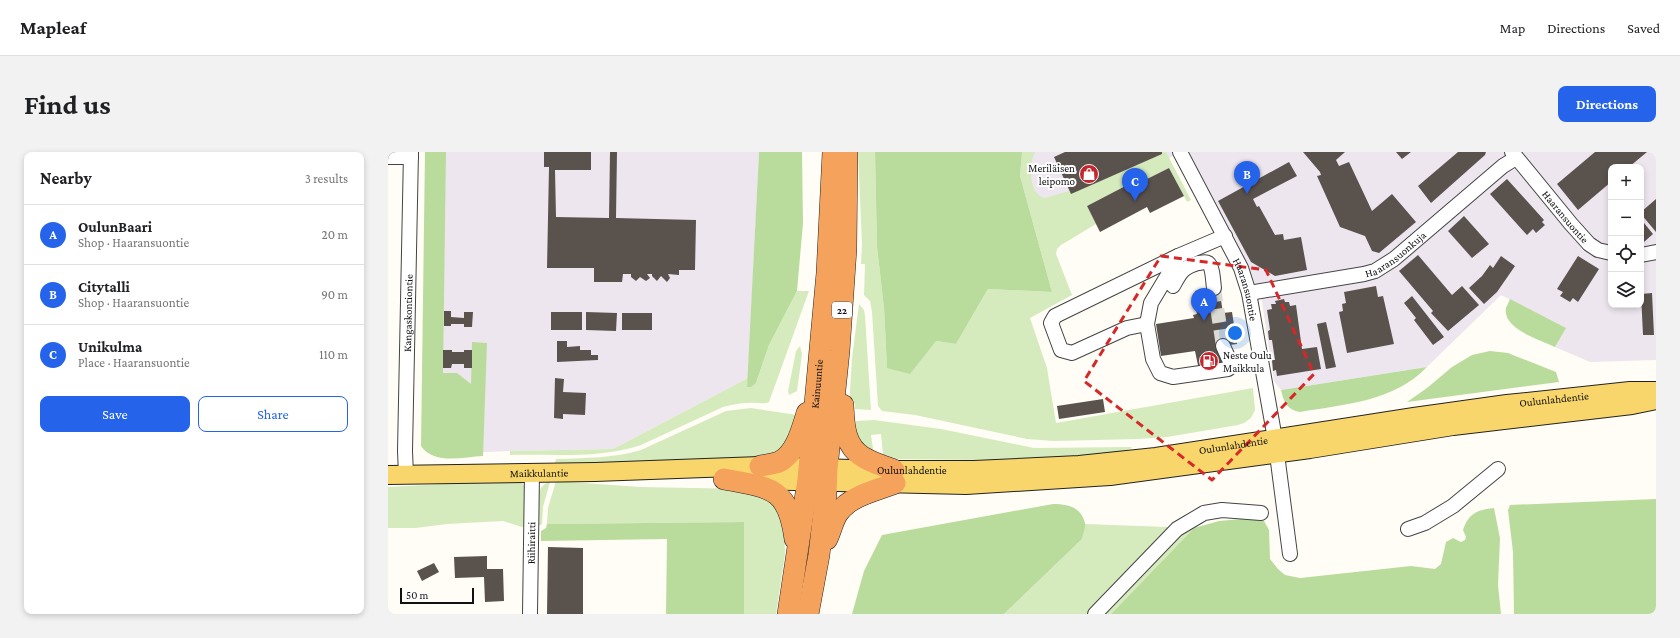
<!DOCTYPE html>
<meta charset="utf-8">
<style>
:root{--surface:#fff;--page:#f2f2f2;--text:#202124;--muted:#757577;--line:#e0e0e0;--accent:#2563eb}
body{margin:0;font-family:"Crimson Pro",serif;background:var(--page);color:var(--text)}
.controls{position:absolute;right:12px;top:12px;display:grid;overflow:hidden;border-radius:8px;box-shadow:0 2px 6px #0003}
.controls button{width:36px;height:36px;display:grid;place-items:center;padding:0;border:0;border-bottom:1px solid var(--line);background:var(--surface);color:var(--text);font:20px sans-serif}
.scale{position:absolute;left:12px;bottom:10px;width:74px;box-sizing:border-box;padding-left:4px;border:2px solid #111;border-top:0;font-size:11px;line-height:14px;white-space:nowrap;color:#111;-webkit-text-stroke:3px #fff;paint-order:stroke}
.you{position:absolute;left:847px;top:181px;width:14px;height:14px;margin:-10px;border:3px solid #fff;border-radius:50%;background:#1a73e8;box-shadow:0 0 0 6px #1a73e833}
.badge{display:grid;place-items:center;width:26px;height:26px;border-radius:50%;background:var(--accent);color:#fff;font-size:13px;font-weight:700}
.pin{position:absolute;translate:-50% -33px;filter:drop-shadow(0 1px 2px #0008)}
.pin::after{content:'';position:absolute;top:21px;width:14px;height:12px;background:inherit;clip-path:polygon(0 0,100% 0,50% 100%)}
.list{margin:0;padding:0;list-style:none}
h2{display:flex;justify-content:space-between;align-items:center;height:52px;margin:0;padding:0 16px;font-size:17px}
h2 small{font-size:13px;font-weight:400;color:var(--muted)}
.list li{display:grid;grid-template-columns:26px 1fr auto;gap:12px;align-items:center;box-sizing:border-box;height:60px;padding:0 16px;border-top:1px solid var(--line)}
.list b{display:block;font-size:15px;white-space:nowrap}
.list p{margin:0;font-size:13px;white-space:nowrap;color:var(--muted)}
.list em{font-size:13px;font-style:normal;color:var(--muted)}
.actions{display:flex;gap:8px;padding:12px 16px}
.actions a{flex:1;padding:9px 0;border:1px solid var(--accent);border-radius:8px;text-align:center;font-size:14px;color:var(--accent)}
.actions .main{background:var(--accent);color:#fff}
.icon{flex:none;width:22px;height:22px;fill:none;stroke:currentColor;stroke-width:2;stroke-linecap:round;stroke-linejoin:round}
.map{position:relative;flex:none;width:1268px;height:462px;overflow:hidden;border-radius:8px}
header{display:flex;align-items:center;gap:24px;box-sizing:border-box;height:56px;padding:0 20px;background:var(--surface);border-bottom:1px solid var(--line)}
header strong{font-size:19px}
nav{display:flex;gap:22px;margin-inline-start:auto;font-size:14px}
.intro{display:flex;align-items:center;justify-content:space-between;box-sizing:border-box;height:96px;padding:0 24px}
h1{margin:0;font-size:28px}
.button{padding:10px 18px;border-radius:8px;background:var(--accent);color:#fff;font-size:14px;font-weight:700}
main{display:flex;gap:24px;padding:0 24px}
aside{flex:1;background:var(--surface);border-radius:8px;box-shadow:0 2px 6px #0003}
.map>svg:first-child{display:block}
.industrial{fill:#eee6ef;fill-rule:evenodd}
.green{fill:#d5ebbd}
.forest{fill:#b9dc9c}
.building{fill:#5a524d}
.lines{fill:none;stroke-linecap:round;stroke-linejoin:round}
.minor-tunnel{stroke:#dbdad3;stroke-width:14;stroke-dasharray:14 7;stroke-linecap:butt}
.minor-casing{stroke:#444;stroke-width:16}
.major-casing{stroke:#222;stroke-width:20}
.highway-casing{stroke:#222;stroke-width:22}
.minor{stroke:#fff;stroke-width:14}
.major{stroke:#f9d66b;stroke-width:18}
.highway{stroke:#f5a25d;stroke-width:21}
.marked{fill:none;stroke:#d62828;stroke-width:3;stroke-dasharray:8 5;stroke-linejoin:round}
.labels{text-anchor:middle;stroke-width:4;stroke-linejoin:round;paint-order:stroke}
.shield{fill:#fff;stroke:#585858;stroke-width:1}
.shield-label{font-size:10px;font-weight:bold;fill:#111}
.poi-label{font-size:11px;fill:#111;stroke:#fff;text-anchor:end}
.street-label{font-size:11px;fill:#111;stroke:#fff}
</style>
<header>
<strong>Mapleaf</strong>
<nav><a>Map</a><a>Directions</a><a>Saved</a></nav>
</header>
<div class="intro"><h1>Find us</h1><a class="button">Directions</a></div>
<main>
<aside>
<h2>Nearby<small>3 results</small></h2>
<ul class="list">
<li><span class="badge">A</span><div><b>OulunBaari</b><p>Shop · Haaransuontie</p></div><em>20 m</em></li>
<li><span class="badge">B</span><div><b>Citytalli</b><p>Shop · Haaransuontie</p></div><em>90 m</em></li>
<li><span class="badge">C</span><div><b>Unikulma</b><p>Place · Haaransuontie</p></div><em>110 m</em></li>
</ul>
<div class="actions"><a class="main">Save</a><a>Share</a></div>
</aside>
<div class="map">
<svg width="1268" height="462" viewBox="0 0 1268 462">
<rect width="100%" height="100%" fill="#fffdf5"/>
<path class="industrial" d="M37,0H371L360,226L225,297L122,299L56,302Z
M634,0H792L781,6L644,67L632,24Z
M801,0H1268V208L1202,210L1167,195L1177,176L1113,143L1039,215L893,238L886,229L873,144ZM1223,15H1253V153H1223Z"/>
<path class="green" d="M470,0H487L489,95L496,156L499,216L548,189L568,192L600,137L664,140L632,24L634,0H647C641,11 640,43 657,46L681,39L683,41L774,2V0H778L803,48L799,50L781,16L749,32L747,29L699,54L708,72L673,93L669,97L668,102L684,143L642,166L659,216L668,271L865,236L867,258L863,266L856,271L850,273L779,285L750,287L666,289L639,287L527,263L494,259L490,254L484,160L482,149L476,143L477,112H473L474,92Z
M409,139H421L381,250C375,253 368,250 361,251C352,251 343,253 335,255L253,293C211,307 165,302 122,303V299L225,297L360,226L359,235L368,231L381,193Z
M471,152L476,158L477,164L483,258L467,257V251L461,255L464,206Z
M412,194L414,202L409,239L401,243L400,239L408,199Z
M363,256L409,263L396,298L358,309L167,311L168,307H170C199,306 226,306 253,298L338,259Z
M486,268L553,277L646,296L743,295L744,296L726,303L629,311L596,308L504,307L495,303L493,282L483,283L486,303L470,294L467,275L468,269Z
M130,328L136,333L138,337L139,374L134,375L115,369L59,372L28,376H0V335Z
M168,329L252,335L361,337L380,343L396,368L397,402L388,462H356V370L159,372L160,356Z
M160,330H162L155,355L154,372L151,374L148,372C149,359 145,337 160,330Z
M697,372L806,376L723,462H616L694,387Z"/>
<path class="forest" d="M37,0H58L55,221H69L83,232L84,190L99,191L95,304C75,305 46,313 33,294Z
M371,0H414L415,71L409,139L381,193L368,231L363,235H359Z
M487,0H634L632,24L664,140L600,137L568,192L548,189L522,222L499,216L496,156L489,95Z
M1122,147L1178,176L1167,195C1153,188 1114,177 1118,156C1119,153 1121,150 1122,147Z
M1102,199L1120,201L1168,220L1171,230L1019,250L1039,236L1064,215L1084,203Z
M1039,215C1005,250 957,252 912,260C898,257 896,250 893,238Z
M1268,347V462H1126L1125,400L1120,358L1122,353Z
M665,352C680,352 693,355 697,371C698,375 695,382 694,387L616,462H464L476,419L494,383Z
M1106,356L1112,386L1110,433L1113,462H723L806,376L831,369L865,366L876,369L881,378L882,407L890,417L897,423L912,426L1023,414L1047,417L1053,412L1058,390L1065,386L1073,390L1077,388L1078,385L1075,378C1081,361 1089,358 1106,356Z
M356,370V462H278L279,387L153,389V379L158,376L159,372Z"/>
<path class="building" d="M156,0H203V18H167L168,65L221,66L222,0H229L228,66L308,68L307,118H291V123L280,122L282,126L279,130L273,124L269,129L264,124V122H259L262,126L258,129L252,125L248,129L243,125V122H235L234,130H206V116H159L161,15H156Z
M677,0H774V2L683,42L666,5Z
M915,0H957L948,8L951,14L961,10L984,59L1004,42L1028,70L991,101L984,99L977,84L952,75L929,24L933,23L932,20Z
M1008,0H1023L1014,7Z
M1070,0H1098L1097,3L1043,51L1030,34Z
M1207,0H1259L1241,15H1223V30L1190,58L1169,32Z
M901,10L909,24L865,47L869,55L871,54L887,83L895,82L896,88L913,85L919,118L887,124L863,110L830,49Z
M781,16L796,44L762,61L759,55L712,80L699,54L747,29L749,32Z
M1119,27L1156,68L1154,70L1157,73L1148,81L1145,77L1139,83L1102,42Z
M1268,47V80L1253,62V60Z
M1076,64L1101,92L1084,106L1060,79Z
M1256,71L1265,82L1256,90H1253V73Z
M1030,103L1064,143L1074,134L1091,153L1060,179L1043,161L1045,159L1011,119Z
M1113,104L1127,114L1109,140L1096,152L1081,136L1094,124L1102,113L1105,116Z
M1190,104L1211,117L1190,150L1185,146L1182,150L1172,144L1175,140L1169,137Z
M988,134L990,145L995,144L1006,192L959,201L951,160L955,159L954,152L958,151L956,140Z
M831,135L835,161L844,160L849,192L834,194L837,214L811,218L807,199L773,204L768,172L806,166L805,163L809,162L808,158H811L807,150H806L805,147L809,146L807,139Z
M1264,141L1266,183H1255L1253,142Z
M1024,144L1056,185L1045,193L1026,168L1028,166L1016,151Z
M896,147L897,150H901L902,154L908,153L914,197L929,195L933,217L889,224L888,218L885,219L884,208H887L884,188H881L880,179L882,178L879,158L884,157L883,152H888L887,149Z
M56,159H63V165L76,166V160H85L84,175H76V172H63V174H56Z
M163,160H194V178H163Z
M198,160L229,161L228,179L198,178Z
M234,161H264V178H234Z
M938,170L948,215L938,217L929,172Z
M169,189H179V195L192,194V198H203V203H210V208L169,210Z
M55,198H64V200H76V198H84V216H76V212H64L63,216H55Z
M167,226L176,227L175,240L198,241L197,263L175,262V267L166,266Z
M715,247L717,260L671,267L669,254Z
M160,395L195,396V462H159Z
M99,404V417H115L116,449L97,450L96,425L67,426L66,405Z
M46,411L51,420L34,429L29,419Z"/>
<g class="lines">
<path class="minor-tunnel" d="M826,136L835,194"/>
<defs>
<g id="minor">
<path id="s1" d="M792,0L853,116L861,141L887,287L902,402"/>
<path id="s2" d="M1124,0L1183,72L1201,92L1210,98L1223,101"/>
<path d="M0,5H23"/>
<path d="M1253,103L1268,100"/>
<path d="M790,104L787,111L763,151L759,172L765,207L772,221L785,225L840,217L844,214L873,210"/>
<path d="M785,134C792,121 795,115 810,111C813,111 817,109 820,111C825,115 825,130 826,136"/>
<path id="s3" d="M861,141L976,122L987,119L1006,107L1115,14L1128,6"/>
<path d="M759,172L739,176L684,201L673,198L663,171L667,164L790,104L837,84"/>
<path d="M835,194L844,214"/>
<path id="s4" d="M18,323L17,299L23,0"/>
<path d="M1020,377L1037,371L1065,354L1110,317"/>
<path id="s5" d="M142,462L144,321"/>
<path d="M707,462L789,377L816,361L834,358L873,361"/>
</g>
<g id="major">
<path id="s6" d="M0,323L207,320L372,314L492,318H586L691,313L768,305L1026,265L1119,252L1242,239H1268"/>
<path d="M361,328L578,333L722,324L922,297L1065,274L1244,253L1268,248"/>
</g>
<g id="highway">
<path d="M455,253C456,272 456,294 475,305C484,311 496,314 506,318"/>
<path d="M372,314C378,313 385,312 391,310C408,302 414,277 419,261"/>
<path d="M336,327C382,336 400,334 407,387"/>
<path d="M439,387C443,379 445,368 450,361C463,343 488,339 507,331"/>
<path id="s7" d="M400,462L420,328L439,121L445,0"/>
<path d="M420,462L431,403L438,342L439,316L451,199L458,97L459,0"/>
</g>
</defs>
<use href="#minor" class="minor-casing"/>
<use href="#major" class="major-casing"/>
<use href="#highway" class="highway-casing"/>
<use href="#minor" class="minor"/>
<use href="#major" class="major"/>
<use href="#highway" class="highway"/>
</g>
<path class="marked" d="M773,104L878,118L926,222L824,328L696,229Z"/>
<defs>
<symbol id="shop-disc" viewBox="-11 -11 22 22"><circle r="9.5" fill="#c4262e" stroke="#fff"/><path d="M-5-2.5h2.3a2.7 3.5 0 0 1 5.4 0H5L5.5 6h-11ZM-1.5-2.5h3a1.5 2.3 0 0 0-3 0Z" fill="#fff"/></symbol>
<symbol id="fuel-disc" viewBox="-11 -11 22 22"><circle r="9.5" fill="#c4262e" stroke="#fff"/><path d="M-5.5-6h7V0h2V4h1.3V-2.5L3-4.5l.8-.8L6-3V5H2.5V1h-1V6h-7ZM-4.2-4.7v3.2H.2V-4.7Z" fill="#fff"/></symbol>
</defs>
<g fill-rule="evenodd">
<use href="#shop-disc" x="690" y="11" width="22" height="22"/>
<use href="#fuel-disc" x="810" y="198" width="22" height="22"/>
</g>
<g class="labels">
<rect class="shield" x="444" y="150" width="20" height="16" rx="3"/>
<g class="shield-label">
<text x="454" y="162">22</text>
</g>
<g class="poi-label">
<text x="687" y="20">Meriläisen<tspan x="687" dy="13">leipomo</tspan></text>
<text x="835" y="207" text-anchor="start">Neste Oulu<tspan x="835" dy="13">Maikkula</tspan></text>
</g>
<g class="street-label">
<text dy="4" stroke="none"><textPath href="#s2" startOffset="84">Haaransuontie</textPath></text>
<text dy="4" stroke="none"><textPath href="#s3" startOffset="154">Haaransuonkuja</textPath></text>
<text dy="4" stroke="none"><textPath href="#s1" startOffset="153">Haaransuontie</textPath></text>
<text dy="4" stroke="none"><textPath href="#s4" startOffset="162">Kangaskontiontie</textPath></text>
<text dy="4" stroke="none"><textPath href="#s7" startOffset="232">Kainuuntie</textPath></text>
<text dy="4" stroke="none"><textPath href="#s6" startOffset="1171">Oulunlahdentie</textPath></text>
<text dy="4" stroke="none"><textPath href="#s6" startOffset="847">Oulunlahdentie</textPath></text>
<text dy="4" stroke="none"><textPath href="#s6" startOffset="524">Oulunlahdentie</textPath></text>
<text dy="4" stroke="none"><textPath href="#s6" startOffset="151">Maikkulantie</textPath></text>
<text dy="4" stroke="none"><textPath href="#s5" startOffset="71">Riihiraitti</textPath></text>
</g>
</g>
</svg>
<div class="controls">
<button>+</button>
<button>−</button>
<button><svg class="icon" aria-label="locate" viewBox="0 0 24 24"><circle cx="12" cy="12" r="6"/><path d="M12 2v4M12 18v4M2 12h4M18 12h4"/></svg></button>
<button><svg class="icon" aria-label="layers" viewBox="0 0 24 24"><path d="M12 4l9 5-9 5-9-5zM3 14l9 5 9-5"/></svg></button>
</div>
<div class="scale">50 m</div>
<div class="you"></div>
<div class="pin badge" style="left:816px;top:169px">A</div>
<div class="pin badge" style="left:859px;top:42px">B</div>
<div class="pin badge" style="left:747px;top:49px">C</div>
</div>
</main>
